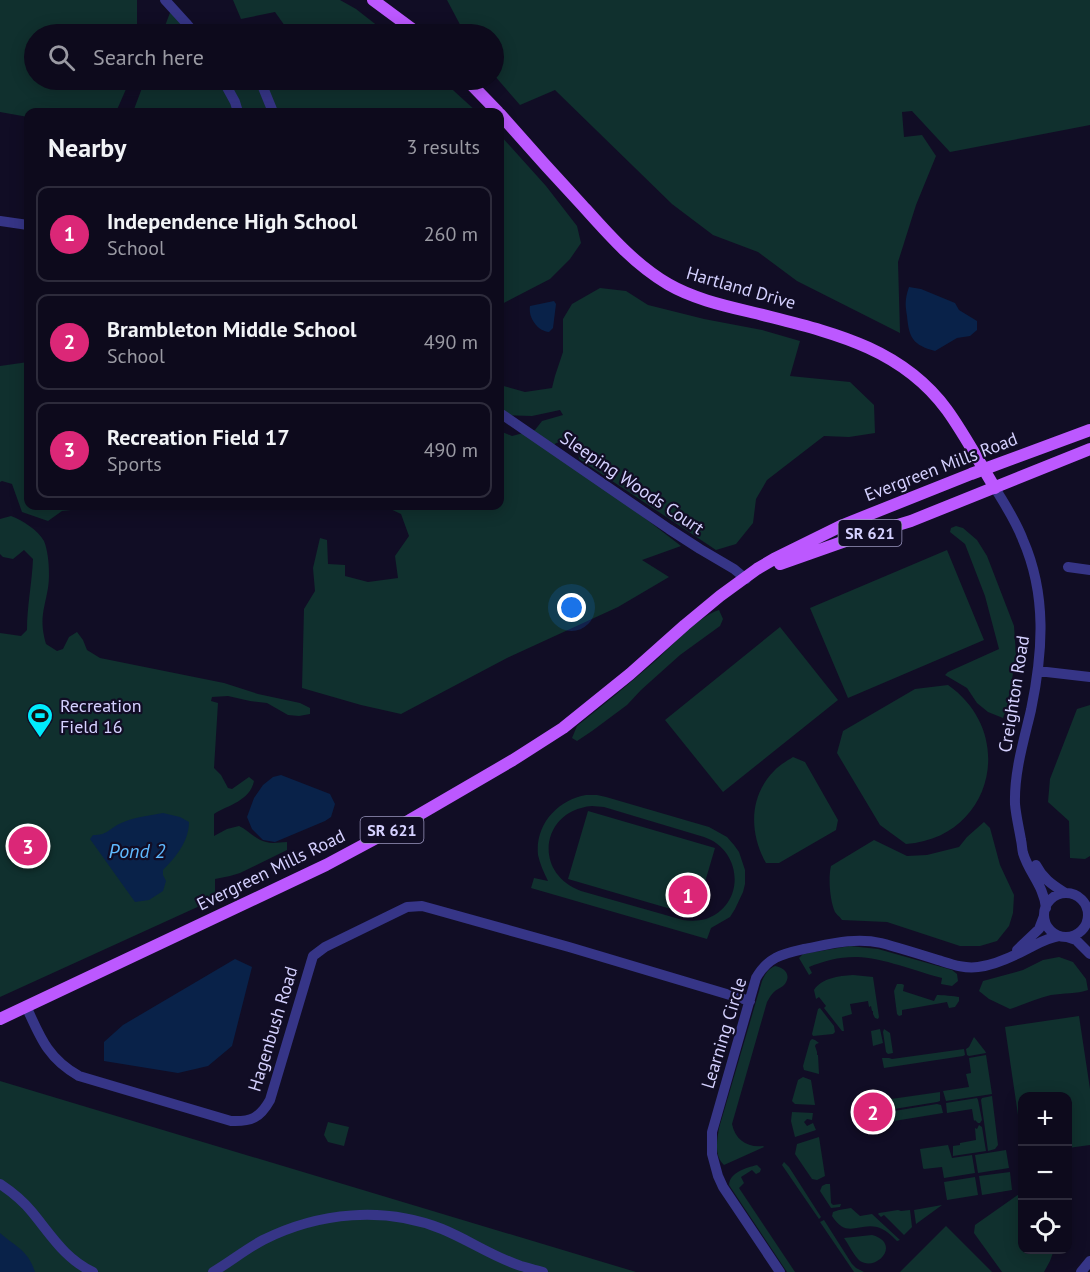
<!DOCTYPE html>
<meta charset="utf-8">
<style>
:root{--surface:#0d0a1c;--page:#1b1829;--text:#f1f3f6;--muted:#9a9aa3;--line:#2d2b3b;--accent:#db2777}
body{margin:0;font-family:"PT Sans",sans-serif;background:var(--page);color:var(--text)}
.controls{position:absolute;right:18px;bottom:18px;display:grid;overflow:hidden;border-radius:12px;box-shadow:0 3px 15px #0003}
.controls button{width:54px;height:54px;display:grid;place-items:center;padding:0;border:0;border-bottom:2px solid var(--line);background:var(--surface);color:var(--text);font:30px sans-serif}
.you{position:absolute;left:572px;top:608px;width:21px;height:21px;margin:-15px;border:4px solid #fff;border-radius:50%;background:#1a73e8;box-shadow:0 0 0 9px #1a73e833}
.badge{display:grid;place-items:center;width:39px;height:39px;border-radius:50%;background:var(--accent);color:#fff;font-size:20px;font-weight:700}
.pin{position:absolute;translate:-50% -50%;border:3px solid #fff;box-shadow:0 2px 6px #0006}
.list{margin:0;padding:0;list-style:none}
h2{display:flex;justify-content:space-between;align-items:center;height:78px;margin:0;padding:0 24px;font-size:26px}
h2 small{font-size:20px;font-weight:400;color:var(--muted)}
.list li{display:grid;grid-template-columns:39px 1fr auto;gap:18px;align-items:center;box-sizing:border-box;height:96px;margin:0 12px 12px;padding:0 12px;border:2px solid var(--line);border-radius:12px}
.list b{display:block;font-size:22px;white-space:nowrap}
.list p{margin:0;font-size:20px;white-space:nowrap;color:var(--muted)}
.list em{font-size:20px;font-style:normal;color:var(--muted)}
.icon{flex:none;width:33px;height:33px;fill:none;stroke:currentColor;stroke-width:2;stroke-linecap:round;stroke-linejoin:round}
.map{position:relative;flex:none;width:1090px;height:1272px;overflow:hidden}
.search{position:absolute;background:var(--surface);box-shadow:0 3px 15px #0003;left:24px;top:24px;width:480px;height:66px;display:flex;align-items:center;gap:15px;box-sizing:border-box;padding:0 21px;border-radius:33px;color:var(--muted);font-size:22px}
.panel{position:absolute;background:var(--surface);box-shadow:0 3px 15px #0003;left:24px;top:108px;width:480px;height:402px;border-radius:12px}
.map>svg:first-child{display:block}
.green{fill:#10302e;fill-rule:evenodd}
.water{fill:#092249}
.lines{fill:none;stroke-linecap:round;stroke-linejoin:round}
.minor{stroke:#363587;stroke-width:10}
.major{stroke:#bc58ff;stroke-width:12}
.labels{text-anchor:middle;stroke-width:4.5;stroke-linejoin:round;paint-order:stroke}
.shield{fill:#110d25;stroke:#9a96be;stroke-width:1.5}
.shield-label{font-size:16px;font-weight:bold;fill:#d5d1ff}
.street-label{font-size:18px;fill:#d5d1ff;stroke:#110d25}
.poi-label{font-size:18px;fill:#d5d1ff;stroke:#110d25;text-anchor:start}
.water-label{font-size:20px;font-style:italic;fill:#5fbaff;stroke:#110d25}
</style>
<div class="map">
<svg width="1090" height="1272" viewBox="0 0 1090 1272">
<rect width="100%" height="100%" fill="#110d25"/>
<path class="green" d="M0,0H137V34H34V80H130L116,112H28V117L0,112Z
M233,0H340L356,9L388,34H289L290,33L275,12L241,19Z
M447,0H1090V125L950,152L912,111L902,112L904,137L922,135L936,156L916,205L898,262L900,333L797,281L758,252L713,235L672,204L555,90L520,105L494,75V34H465Z
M171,10L190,34H162Z
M145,80H442L477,112H133Z
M500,135L546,186L577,226L581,243L570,259L550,279L500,305Z
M600,288L626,291L648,305L704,319L762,330L800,341L790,376L850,382L874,405L875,433L849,437L824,436L767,480L756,499L753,523L736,544L716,550L579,459L576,440L556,443L549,450L637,512L681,546L642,560L669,577L618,607L507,658L401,714L361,705L302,688L304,609L315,591L313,568L320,538L327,540L328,564L345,565V576L368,582L398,578L395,556L409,536L401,514L384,506H500V431L512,436L535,430L542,421L563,415L560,410L532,416L500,415V385L525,392L552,388L555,376L563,352V319L572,304Z
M28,362V506H98V507L62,511L48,521L22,512L12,484L2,481L0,482V366Z
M11,516C22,520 38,530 44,541C49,553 50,575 48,588C44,611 39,619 46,644L57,651L63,649L69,637L77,632L83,640L87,650L100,658L224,683L258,694L300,703L310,708V714L299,716L288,715L267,703L250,701L228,696L212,697L211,701L218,703L214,768L221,775L228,788L232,789L249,777L254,781C250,801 228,805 214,814V836L227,829L239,826C248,830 256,840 266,842C273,844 280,842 287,842V850L240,873L230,876L215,879V899L0,997V633L21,636L27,630C27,606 32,583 33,559L24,550L13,559L3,557L0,554V519Z
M956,526L963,528L977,540L987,556L1014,626L1016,655L1008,704L1003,718L988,712L977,703L967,688L945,675L948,672L999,649L985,596L965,544L950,532L951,528Z
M947,550L984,640L848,698L810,608Z
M719,610L723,619L720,626L680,655L641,690L627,705L592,731L577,741L572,738L577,726C602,706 628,685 653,663C669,649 700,615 719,610Z
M780,627L838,700L723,792L665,720Z
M948,685C1018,734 992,838 906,844L880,825L837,753L843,731L915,689Z
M1090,705V856L1085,859L1070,858L1069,821L1048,802L1050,779L1077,709Z
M793,757L805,762L838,820L836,830L779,863H766C749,833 749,796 774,771C779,765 787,761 793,757Z
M586,795H597L606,797L709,827L727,837L734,845L739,852L745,870V884L743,892L735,909L730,917L711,928L707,939L531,888L534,878L548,881C544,873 540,864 538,855C535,824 558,800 586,795ZM592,806L604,807L704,837C743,850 746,905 706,919C698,921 691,921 683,920L581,891C532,873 541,810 592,806Z
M588,811L715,848L695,916L568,879Z
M984,822L990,828L1000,865L1014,895L1013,913L1009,926L997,941L980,946H960L887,922L842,920C841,918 836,914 835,912C830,901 828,878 831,866L874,840L907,856L927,855L959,847L967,837Z
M850,946L878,949L952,970L957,974L958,981L952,986L941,984L942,978C918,972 878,956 855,957C838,957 824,961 809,967L812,973L809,975L799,958L803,954Z
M1059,957L1073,962L1086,979L1088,990C1077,994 1063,993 1051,995C1037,998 1023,1005 1010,1009L989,999L979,991L983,981L1023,970L1043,960Z
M775,966C783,967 792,974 785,984C782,988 776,989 773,993C770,996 769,999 767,1002L732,1124C735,1140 748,1148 763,1146L764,1147L724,1165C714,1156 717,1141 719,1128L762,981C765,974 768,969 775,966Z
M853,975L873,977L879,1017L878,1019L875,1018L873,1014V1011H872L871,1006L869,1007L868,1001L850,1004L852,1014L842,1017L844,1031H842L824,1008L826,1006L819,997L816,999L814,990C822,978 838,976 853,975Z
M897,984H902L904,985L903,991L934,1001L937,995C941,995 955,996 959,997V1001L955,1007L949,1008L947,1002L902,1010V1015L899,1016L897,1014L894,991Z
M820,1008L834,1026L835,1032L833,1034L813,1036L812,1034L818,1009Z
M1079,1016L1090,1089V1145L1068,1148V1096H1022V1142L1005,1027Z
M880,1029L883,1043L873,1046L871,1031Z
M884,1029L890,1033L893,1053L888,1054L886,1052L883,1032Z
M974,1037L985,1051L986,1053L969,1056L967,1055L966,1049L969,1047Z
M812,1039L815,1040L819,1043L816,1044L815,1046L817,1052V1055H818L819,1074L804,1070L803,1066L810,1041Z
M964,1049L965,1055L963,1056L884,1068L882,1058H889L892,1059Z
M986,1055L992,1094L946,1101L943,1091L969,1087L966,1074L971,1073L969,1058Z
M803,1077L811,1080L815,1105L795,1104L792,1101L798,1080Z
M0,1081L636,1272H0Z
M940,1092V1101L937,1102L894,1109L890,1103L885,1106L884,1100Z
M992,1096L998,1145L995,1149L988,1151L981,1100L982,1098Z
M977,1098L978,1100L982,1120L980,1123H978L975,1120L974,1121L972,1109L947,1113L946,1103Z
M937,1104L941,1105L943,1113L888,1122L887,1116L892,1118L894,1111Z
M792,1112L813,1113L812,1120L807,1119L804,1122L807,1126L813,1123L816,1130L795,1137L791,1121Z
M328,1122L349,1127L344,1146L328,1142L324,1135Z
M979,1125L982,1127L986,1151L953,1156V1146L960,1145V1143L976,1140L975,1128L977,1129Z
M819,1137L825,1176L817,1180L812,1179L795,1154L797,1144Z
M948,1145L952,1158L972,1155L975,1173L944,1178L942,1167L924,1169L923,1168L920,1149Z
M1006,1150L1009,1168L978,1173L975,1155Z
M784,1162L789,1167L821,1217L819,1219L782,1165Z
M757,1165L761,1169L760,1172L756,1174L752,1170L741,1177L744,1183L739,1188L795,1272H787L729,1185C730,1172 746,1168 757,1165Z
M1010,1172L1012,1190L982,1195L979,1176Z
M975,1177L978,1195L947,1200L944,1182Z
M826,1184H830L831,1203L833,1205L841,1204L840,1207L831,1208L820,1191L822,1186Z
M1022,1192V1250H1054L1050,1261L1044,1272H1002L974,1233L975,1225Z
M942,1205L916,1224L914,1210Z
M851,1208L860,1216L872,1214L900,1240L897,1241C891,1235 885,1229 877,1227C857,1223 847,1239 832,1216L833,1212L839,1210Z
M898,1210L901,1211L910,1210L912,1227L904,1235L884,1215L881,1217L878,1214L879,1213Z
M824,1220L852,1264L856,1268L864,1272H854L820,1222Z
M946,1226L992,1272H900Z
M872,1235C902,1243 877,1272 860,1261C854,1256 849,1245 844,1238Z"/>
<path class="water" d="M909,287L921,289L955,303L959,310L977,321V330L970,336L957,338L935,351C913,345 909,338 907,316C905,304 905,299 909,287Z
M554,301L556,304L553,328L549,332C538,331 528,318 530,306Z
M281,775L330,794L335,804L331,817L325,821L275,842L263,840L252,829L247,817L254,798L263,785L273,777Z
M163,813L180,817L189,822C189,841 176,857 163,870V875L166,881L163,891L149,900L135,902L90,839L93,835C107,835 108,830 119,824C133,817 148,816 163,813Z
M235,959L252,967L232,1046L208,1066L178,1073L104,1061V1042L123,1025Z
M0,1233C16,1247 28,1250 35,1272H0Z"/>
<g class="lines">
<path class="minor" d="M165,0L186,23L195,34
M223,80L235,102L238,112
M260,80L273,112
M0,221L28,225
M500,413L669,529L700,549L734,569L746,579
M995,488C1005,505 1016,521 1023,540C1047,595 1043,652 1031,710C1024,740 1014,772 1015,804C1016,816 1019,828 1021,840C1022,844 1022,849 1023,853C1029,873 1044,886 1046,908
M1068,567L1090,570
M1038,671L1090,677
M1036,865C1043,879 1053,885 1065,893
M1044 915a22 22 0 1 1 44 0a22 22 0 1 1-44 0Z
M1067,937L1076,940L1090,954
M1017,950L1039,929L1044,916
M26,1006C40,1037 48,1059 79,1076L231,1121C251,1122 260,1118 270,1100L313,956L325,947L407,907L422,906L433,909L569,947L750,1001
M0,1184C12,1192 23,1201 32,1212C51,1235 65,1259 93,1272
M213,1272C230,1262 246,1249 263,1240C319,1212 384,1206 442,1229C469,1240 493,1257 521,1266C528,1268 535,1270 543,1272
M780,1272L723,1187L718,1176L712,1154V1132L756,978C768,957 782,954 804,949C830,944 855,937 881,943C900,948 919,954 938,960C951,964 964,969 978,967C995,965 1014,956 1029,948C1039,943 1047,938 1059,936
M1081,1272L1090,1261"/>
<path class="major" d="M373,0L419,34
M467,80L498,112
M500,114C527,145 554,175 582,205C608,234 634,264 668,284C699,302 737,308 771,317C839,334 904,351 947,410C965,435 979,462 995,488
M780,564L848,540L911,521L1090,449
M0,1019L326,865L410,820L513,760L563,728L630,674L685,625L720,596L757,569L774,559L843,525L971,474L1090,430"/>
</g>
<defs>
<symbol id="stadium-pin" viewBox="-11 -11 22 30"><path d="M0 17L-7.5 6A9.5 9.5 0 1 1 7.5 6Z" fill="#00ebfc" stroke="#110d25"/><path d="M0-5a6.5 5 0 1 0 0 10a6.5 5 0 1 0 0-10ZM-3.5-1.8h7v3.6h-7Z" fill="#111"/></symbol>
</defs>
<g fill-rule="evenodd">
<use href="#stadium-pin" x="25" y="701" width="30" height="40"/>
</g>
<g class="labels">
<g class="shield">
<rect x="838.5" y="520" width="63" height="26" rx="4.5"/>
<rect x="360.5" y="817" width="63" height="26" rx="4.5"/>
</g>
<g class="shield-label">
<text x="870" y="539">SR 621</text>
<text x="392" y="836">SR 621</text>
</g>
<g class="street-label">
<text transform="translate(741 288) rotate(16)" y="6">Hartland Drive</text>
<text transform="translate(941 467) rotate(-21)" y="6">Evergreen Mills Road</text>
<text transform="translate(632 483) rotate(34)" y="6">Sleeping Woods Court</text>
<text transform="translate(1014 694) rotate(-81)" y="6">Creighton Road</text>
<text transform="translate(271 870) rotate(-26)" y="6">Evergreen Mills Road</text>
<text transform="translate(273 1029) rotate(-73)" y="6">Hagenbush Road</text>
<text transform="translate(724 1033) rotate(-73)" y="6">Learning Circle</text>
</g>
<g class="poi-label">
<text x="60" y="712">Recreation<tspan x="60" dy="21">Field 16</tspan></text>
</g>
<g class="water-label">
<text x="137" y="858">Pond 2</text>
</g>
</g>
</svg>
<div class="controls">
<button>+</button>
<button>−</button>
<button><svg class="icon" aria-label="locate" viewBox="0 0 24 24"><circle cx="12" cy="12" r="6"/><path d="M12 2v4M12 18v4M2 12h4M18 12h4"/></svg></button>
</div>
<div class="you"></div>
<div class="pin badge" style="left:688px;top:895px">1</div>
<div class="pin badge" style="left:873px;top:1112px">2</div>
<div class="pin badge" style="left:28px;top:846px">3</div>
<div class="search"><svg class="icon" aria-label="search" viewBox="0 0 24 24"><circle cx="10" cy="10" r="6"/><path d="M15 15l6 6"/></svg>Search here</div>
<section class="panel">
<h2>Nearby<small>3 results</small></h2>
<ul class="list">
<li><span class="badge">1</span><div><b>Independence High School</b><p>School</p></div><em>260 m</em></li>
<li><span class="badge">2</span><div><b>Brambleton Middle School</b><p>School</p></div><em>490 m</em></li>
<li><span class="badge">3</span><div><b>Recreation Field 17</b><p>Sports</p></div><em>490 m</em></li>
</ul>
</section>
</div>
